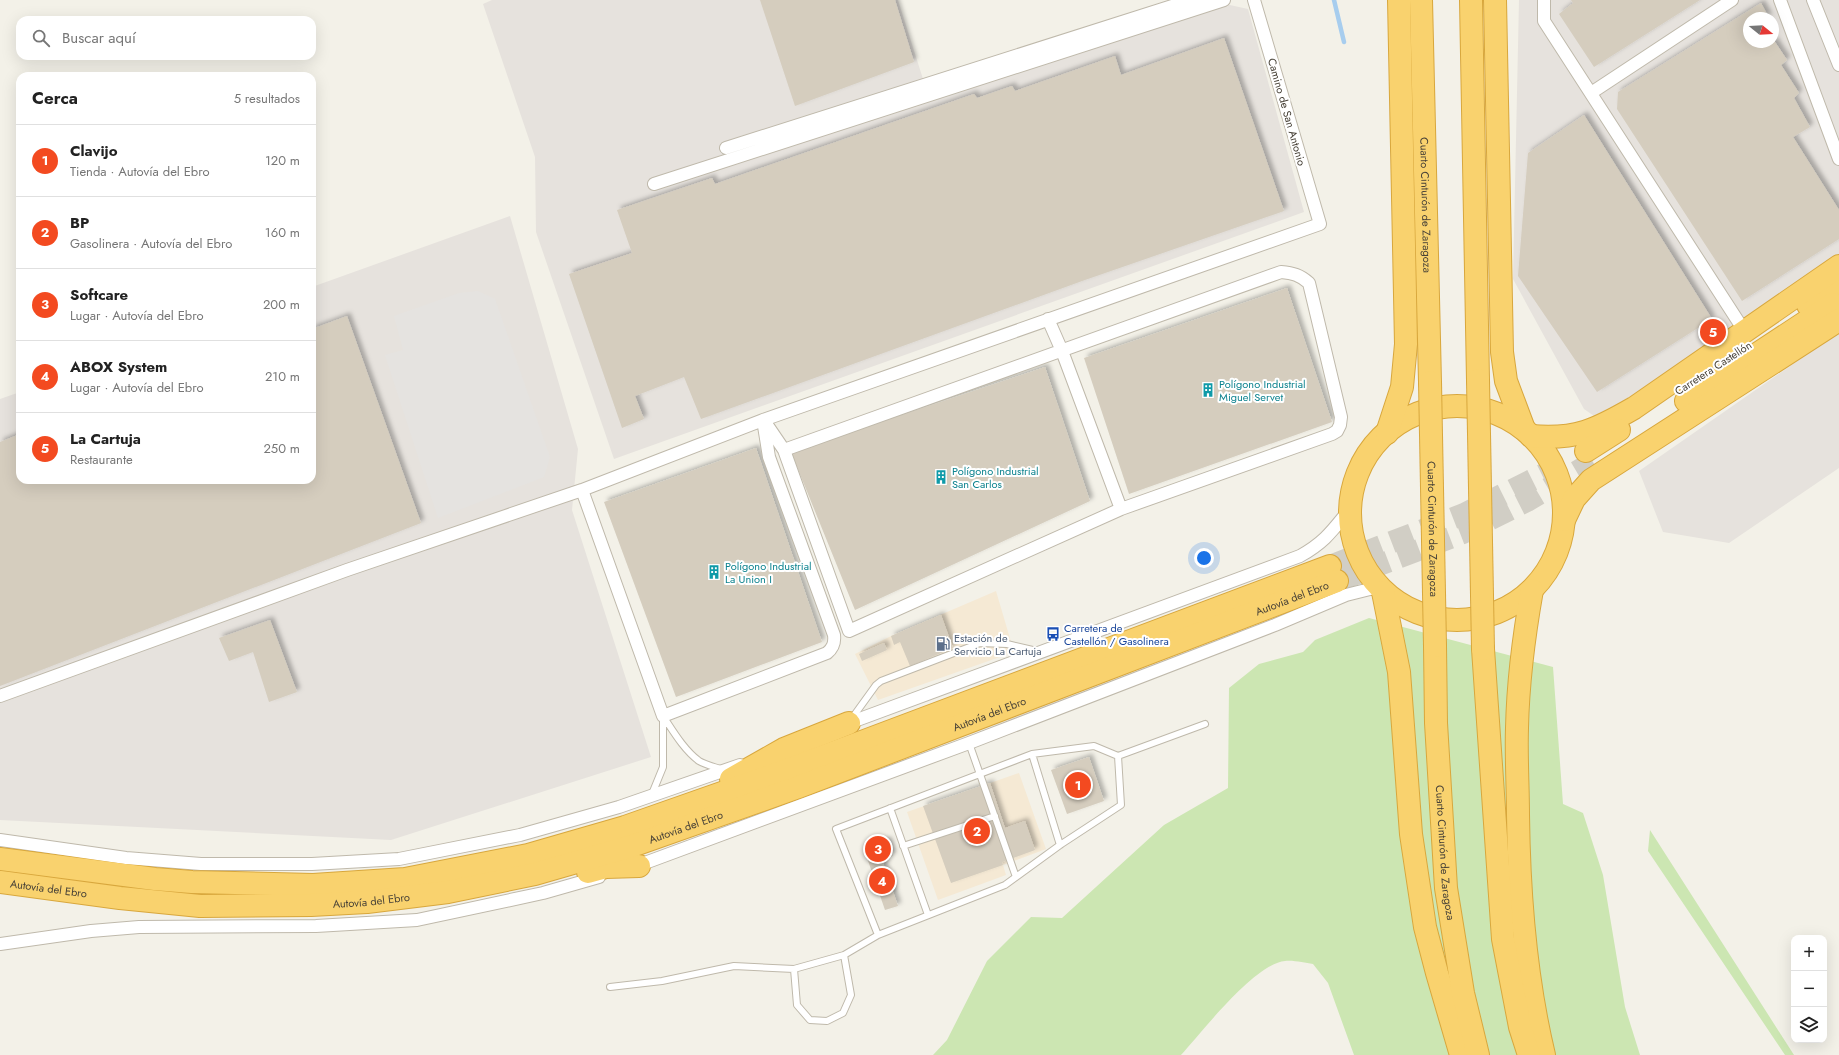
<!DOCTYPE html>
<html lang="es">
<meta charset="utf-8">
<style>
:root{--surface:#fff;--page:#f2f2f2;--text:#222;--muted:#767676;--line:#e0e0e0;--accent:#f34a20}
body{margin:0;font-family:Jost,sans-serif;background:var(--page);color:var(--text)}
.controls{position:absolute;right:12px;bottom:12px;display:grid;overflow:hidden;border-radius:8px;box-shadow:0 4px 16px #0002}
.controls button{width:36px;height:36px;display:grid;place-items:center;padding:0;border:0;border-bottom:1px solid var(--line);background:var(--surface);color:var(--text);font:20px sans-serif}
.compass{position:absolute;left:1743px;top:12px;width:36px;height:36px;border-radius:50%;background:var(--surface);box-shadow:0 4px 16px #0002;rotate:108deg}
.you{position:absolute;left:1204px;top:558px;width:14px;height:14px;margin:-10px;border:3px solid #fff;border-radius:50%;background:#1a73e8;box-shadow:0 0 0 6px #1a73e833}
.badge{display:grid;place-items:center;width:26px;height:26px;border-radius:50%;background:var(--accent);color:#fff;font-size:13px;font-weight:700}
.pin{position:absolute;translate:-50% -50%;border:2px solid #fff;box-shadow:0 1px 4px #0006}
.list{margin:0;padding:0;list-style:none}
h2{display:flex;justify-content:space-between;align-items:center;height:52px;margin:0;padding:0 16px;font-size:17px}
h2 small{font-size:13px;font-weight:400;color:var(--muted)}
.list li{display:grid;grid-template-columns:26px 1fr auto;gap:12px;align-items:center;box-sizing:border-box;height:72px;padding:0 16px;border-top:1px solid var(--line)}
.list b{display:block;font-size:15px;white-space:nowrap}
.list p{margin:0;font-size:13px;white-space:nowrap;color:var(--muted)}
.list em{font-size:13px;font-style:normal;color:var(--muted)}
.icon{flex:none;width:22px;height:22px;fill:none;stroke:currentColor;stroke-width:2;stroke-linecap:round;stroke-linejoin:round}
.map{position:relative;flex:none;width:1839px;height:1055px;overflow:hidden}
.search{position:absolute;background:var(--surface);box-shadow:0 4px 16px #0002;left:16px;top:16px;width:300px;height:44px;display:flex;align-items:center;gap:10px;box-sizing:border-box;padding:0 14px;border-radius:12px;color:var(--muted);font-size:15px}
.panel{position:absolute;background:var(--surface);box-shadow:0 4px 16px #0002;left:16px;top:72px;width:300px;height:412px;border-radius:12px}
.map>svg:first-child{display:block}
.commercial{fill:#f5e9d4}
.industrial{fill:#e6e2dd;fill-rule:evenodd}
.green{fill:#cce6b2}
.parking{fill:#e5e3e0}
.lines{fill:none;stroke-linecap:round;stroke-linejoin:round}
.stream{stroke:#a7cdee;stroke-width:4.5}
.building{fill:#d5cdbe;filter:url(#shadow)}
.highway-tunnel{stroke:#d1cec5;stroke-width:22;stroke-dasharray:22 11;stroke-linecap:butt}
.lane-casing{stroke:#bfb9ab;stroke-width:8}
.street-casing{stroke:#bfb9ab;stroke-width:14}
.highway-casing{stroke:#d8a73d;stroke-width:24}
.lane{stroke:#fff;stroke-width:6}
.street{stroke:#fff;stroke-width:12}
.highway{stroke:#f9d26e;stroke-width:22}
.highway-bridge-casing{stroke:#d8a73d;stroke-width:24;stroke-linecap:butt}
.highway-bridge{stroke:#f9d26e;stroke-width:22}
.labels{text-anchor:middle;stroke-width:4;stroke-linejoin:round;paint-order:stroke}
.street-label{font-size:11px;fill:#474137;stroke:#fff}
.culture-label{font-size:11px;fill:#0d838f;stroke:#fff;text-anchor:start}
.transit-label{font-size:11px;fill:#164399;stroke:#fff;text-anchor:start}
.service-label{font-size:11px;fill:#4e5e75;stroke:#fff;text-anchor:start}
</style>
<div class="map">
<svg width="1839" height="1055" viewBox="0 0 1839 1055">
<defs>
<filter id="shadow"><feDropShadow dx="3.5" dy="-3.5" stdDeviation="2" flood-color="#0004"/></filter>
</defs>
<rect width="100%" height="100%" fill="#f3f1e8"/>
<path class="commercial" d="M996,591L1014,652L878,700L855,654L891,636Z
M1019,773L1046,849L1003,865L1006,875L938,900L907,812Z"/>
<path class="industrial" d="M492,0H898L923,79L1178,0H1207L1248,9L1304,212L614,459L536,232L535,157L483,4Z
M1519,0H1839V259L1597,418L1584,409L1513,279ZM1749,18H1773V42H1749Z
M510,216L578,449L572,510L651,757L391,840L0,820V399L20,392V480H312V287Z
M1839,332V468L1729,543L1663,532L1639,471Z"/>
<path class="green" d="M1369,618L1553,667L1563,804L1583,813L1603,875L1625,1007L1640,1055H1354L1328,983L1313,964C1305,963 1294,960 1285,961C1254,964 1203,1031 1181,1055H933L947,1040L987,961L1031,917L1062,918L1164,825L1228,788L1229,688L1259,664L1303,652L1315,640Z
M1650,830L1794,1055H1785L1648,851Z"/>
<path class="parking" d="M478,291L495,299L550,457L544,477L438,518L385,355L403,350L394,316L459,293Z"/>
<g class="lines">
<path class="stream" d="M1334,0L1344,42"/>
</g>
<path class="building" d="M760,0H895L914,62L795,106Z
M1571,0H1700L1594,67L1559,14L1573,3Z
M1761,3L1769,18H1749V42H1773V39L1787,60L1781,65L1799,93L1794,98L1810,127L1793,137L1839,210V239L1742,301L1617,109L1618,92Z
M1224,38L1284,211L1082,281L701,419L684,377L635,396L644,419L622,428L569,274L632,253L617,210L712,178L715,184L974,94L977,98L1012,86L1015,91L1115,56L1121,75Z
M1584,115L1712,319L1597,392L1518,276L1528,153Z
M1287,288L1332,422L1129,494L1084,358Z
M347,316L421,523L0,686V442L20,434V480H312V329Z
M1045,367L1090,501L855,610L791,452Z
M756,448L822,642L676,697L604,502Z
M941,615L953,648L910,666L900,642L894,645L891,636Z
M270,620L297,692L269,702L253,652L229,661L219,638Z
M884,643L887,650L862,661L859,654Z
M1089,757L1104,801L1067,814L1051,770Z
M990,783L1005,828L1025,821L1035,850L1002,862L1003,865L951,883L923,806Z
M888,840L893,856L882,860L898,906L885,910L864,849Z"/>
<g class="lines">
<path class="highway-tunnel" d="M1330,566L1464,514L1546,473
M1337,581L1463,533L1527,501L1593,462"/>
<defs>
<path id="lane" d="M663,716C673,731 684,750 699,761C706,765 715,767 723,770
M850,721L876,685L881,681L980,643L1007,644L1037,651
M969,743L1016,877
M1032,754L1060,845
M1118,756L1121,805L1060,845L1005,885L878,935L836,829L1032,754L1094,746L1118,756L1205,724
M652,794L663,767V716
M890,808L928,915
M903,846L995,816
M794,969L797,1005L810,1020L827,1021L843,1013L851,995L844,955
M610,987L662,981L734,966L794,969L844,955L878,935"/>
<path id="street" d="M1544,0V21L1745,332
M1780,0L1839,159
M1813,0L1839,65
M1591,93L1732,0
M726,148L1191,0H1211
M654,184L1224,0
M1281,272C1293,273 1300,275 1309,283L1341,417L1340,425L1337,431L1332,434L1121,509L849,631L784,450Z
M1048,319L1062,351L1121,509
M765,422L784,450
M582,490L663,716L827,653C833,648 835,643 834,635L769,457L763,420
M0,696L347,570L582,490L763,420L1320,224L1254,0
M849,723L1300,556C1325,542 1332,531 1350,509
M0,840L126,858L201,864H312L399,859L520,835L619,807L740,765
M634,867L969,743L1275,625L1346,595L1378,587
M0,944L91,931L139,927L316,926L417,920L543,893L599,877"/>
<g id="highway">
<path id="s1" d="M1421,0L1430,382"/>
<path d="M1471,0L1478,380"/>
<path d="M1495,0L1502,352L1506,381L1524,429"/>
<path d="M1808,305L1839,285"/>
<path d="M1686,401L1833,304"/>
<circle cx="1457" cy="513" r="107"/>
<path d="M1387,433L1402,387L1406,344L1399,0"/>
<path d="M1531,436C1576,440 1596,430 1634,408L1839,266"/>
<path d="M1586,451L1619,430"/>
<path d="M1564,520L1574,499L1591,480L1839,320"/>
<path d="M1532,590C1524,635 1518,681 1517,728C1516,757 1518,786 1518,815C1519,896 1525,976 1544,1055"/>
<path d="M1383,592L1399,672L1411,834L1425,927L1437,973L1461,1055"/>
<path id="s2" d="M1435,646L1436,723L1446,888L1463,993L1478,1055"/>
<path d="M1483,649L1503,939L1520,1027L1529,1055"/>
<path d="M731,779L784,749L849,723"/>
<path d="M0,859L155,879L192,882L313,885L405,879L528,855L625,827L790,769L1330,566"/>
<path d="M588,872L606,867L639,866"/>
<path id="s3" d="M0,882L120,898L200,906L311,905L367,902L448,892L535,874L632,846L796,788L1337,581"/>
</g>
</defs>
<use href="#lane" class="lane-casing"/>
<use href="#street" class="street-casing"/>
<use href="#highway" class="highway-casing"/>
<use href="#lane" class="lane"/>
<use href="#street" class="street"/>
<use href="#highway" class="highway"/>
<defs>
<g id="highway-bridge">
<path d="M1478,380L1483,649"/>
<path id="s4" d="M1430,382L1435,646"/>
</g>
</defs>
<use href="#highway-bridge" class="highway-bridge-casing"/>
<use href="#highway-bridge" class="highway-bridge"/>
</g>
<defs>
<symbol id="building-bare" viewBox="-9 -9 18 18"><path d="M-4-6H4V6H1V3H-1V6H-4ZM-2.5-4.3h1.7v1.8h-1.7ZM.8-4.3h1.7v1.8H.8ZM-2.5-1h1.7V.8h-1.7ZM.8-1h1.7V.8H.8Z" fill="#0f9aa8" stroke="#fff" stroke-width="2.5" paint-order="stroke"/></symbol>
<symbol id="bus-bare" viewBox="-9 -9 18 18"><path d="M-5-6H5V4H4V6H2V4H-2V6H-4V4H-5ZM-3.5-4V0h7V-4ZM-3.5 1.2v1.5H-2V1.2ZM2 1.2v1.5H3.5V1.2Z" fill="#1a4fb4" stroke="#fff" stroke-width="2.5" paint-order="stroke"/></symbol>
<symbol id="fuel-bare" viewBox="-9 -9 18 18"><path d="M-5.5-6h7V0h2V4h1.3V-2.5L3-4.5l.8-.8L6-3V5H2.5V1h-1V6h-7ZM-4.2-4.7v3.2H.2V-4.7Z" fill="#5c6f8a" stroke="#fff" stroke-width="2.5" paint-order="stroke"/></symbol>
</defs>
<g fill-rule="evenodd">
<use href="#building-bare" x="1198" y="380" width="20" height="20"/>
<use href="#building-bare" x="931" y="467" width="20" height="20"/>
<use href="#building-bare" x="704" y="562" width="20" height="20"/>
<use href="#bus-bare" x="1043" y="624" width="20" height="20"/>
<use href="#fuel-bare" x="933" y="634" width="20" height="20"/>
</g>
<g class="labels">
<g class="street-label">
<text transform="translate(1287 112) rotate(74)" y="4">Camino de San Antonio</text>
<text dy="4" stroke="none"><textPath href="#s1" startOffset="205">Cuarto Cinturón de Zaragoza</textPath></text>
<text transform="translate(1713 368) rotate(-33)" y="4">Carretera Castellón</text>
<text dy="4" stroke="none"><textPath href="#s4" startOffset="147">Cuarto Cinturón de Zaragoza</textPath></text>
<text dy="4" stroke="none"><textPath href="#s3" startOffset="1345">Autovía del Ebro</textPath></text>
<text dy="4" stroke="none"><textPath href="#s3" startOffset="1021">Autovía del Ebro</textPath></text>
<text dy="4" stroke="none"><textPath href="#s3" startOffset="697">Autovía del Ebro</textPath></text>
<text dy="4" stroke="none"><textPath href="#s2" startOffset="207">Cuarto Cinturón de Zaragoza</textPath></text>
<text dy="4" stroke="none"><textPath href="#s3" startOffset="49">Autovía del Ebro</textPath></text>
<text dy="4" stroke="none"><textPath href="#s3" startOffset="373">Autovía del Ebro</textPath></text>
</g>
<g class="culture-label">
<text x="1219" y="388">Polígono Industrial<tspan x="1219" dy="13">Miguel Servet</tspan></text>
<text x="952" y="475">Polígono Industrial<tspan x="952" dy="13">San Carlos</tspan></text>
<text x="725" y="570">Polígono Industrial<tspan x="725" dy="13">La Union I</tspan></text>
</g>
<g class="transit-label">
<text x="1064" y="632">Carretera de<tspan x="1064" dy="13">Castellón / Gasolinera</tspan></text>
</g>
<g class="service-label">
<text x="954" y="642">Estación de<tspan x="954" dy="13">Servicio La Cartuja</tspan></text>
</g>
</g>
</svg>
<div class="controls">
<button>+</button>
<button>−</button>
<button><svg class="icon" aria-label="layers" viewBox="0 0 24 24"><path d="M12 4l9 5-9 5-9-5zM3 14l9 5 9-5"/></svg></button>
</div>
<svg class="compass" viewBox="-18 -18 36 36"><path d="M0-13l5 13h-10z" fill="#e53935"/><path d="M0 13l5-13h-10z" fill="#767676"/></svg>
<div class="you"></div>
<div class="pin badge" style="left:1078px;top:785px">1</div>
<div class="pin badge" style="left:977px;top:831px">2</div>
<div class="pin badge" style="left:878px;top:849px">3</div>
<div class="pin badge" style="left:882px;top:881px">4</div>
<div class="pin badge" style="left:1713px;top:332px">5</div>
<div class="search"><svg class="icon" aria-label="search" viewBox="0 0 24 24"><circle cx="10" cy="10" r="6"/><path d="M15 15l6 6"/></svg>Buscar aquí</div>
<section class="panel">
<h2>Cerca<small>5 resultados</small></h2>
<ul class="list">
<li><span class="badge">1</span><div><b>Clavijo</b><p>Tienda · Autovía del Ebro</p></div><em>120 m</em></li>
<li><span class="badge">2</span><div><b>BP</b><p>Gasolinera · Autovía del Ebro</p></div><em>160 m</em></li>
<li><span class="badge">3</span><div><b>Softcare</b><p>Lugar · Autovía del Ebro</p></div><em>200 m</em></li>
<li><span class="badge">4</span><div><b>ABOX System</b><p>Lugar · Autovía del Ebro</p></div><em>210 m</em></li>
<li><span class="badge">5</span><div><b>La Cartuja</b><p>Restaurante</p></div><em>250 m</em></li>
</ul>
</section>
</div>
